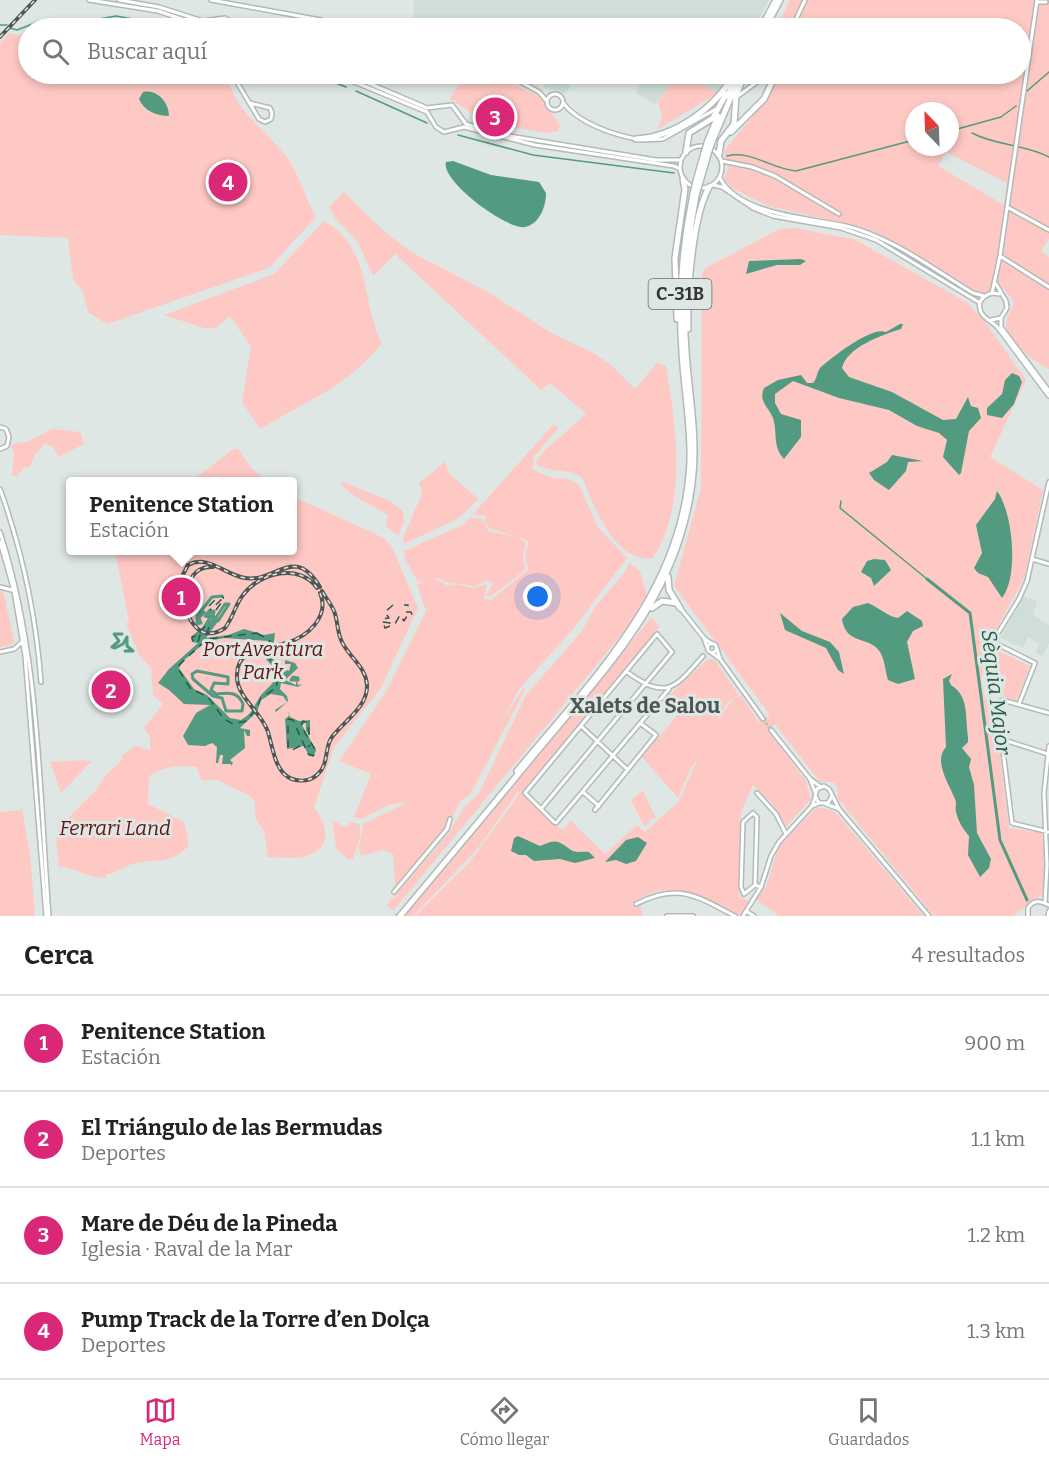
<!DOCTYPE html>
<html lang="es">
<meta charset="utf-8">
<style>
:root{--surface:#fff;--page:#f2f2f2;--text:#222;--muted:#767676;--line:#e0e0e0;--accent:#db2777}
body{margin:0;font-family:Bitter,serif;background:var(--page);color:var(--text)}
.compass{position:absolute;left:905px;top:102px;width:54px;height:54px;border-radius:50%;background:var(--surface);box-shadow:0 3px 9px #0003;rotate:337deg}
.you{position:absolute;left:538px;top:597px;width:21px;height:21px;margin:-15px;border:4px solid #fff;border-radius:50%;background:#1a73e8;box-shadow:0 0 0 9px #1a73e833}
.badge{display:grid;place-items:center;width:39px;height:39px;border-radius:50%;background:var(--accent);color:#fff;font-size:20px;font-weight:700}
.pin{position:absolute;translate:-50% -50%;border:3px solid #fff;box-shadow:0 2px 6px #0006}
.popup{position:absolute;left:66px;top:477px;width:231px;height:78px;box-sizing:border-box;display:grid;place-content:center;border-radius:6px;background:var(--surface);filter:drop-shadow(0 2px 4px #0005);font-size:20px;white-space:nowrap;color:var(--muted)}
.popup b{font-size:22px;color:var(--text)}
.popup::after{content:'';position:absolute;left:50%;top:100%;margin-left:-12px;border:12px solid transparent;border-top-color:var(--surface)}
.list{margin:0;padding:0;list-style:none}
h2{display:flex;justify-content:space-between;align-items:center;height:78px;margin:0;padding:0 24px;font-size:26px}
h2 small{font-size:20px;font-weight:400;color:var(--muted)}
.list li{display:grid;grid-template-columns:39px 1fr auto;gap:18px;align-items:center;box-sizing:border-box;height:96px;padding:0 24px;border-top:2px solid var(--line)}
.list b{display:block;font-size:22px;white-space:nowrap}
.list p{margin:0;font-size:20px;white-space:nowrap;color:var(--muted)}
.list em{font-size:20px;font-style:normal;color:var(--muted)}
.icon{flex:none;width:33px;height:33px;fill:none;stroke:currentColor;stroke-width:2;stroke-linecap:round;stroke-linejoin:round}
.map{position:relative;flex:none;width:1049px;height:916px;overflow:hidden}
.search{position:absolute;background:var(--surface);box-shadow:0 3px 9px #0003;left:18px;right:18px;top:18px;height:66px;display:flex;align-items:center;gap:15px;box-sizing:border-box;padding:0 21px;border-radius:33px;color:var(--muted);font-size:22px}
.sheet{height:462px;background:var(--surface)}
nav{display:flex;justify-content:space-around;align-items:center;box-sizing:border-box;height:84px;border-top:2px solid var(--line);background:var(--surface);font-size:16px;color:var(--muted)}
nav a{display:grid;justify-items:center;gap:3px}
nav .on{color:var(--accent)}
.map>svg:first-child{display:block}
.built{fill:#cfdfd8}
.green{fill:#fec9c4;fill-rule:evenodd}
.water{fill:#529b81;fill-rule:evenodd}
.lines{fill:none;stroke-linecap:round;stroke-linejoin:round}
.stream{stroke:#529b81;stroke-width:1.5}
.canal{stroke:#529b81;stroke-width:3}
.ferry{stroke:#245d4a;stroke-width:1.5;stroke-dasharray:8 6;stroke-linecap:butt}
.minor-tunnel{stroke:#bdc4c1;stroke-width:3;stroke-dasharray:3 1.5;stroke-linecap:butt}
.highway-tunnel{stroke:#bdc4c1;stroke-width:5;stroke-dasharray:5 2.5;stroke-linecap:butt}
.minor-casing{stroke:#b2bab7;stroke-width:6}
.highway-casing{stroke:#b2bab7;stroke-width:8}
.minor{stroke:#fff;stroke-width:3}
.highway{stroke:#fff;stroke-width:5}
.rail-casing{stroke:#525653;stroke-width:4}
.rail{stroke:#dfe7e4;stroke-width:1.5;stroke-dasharray:4.5;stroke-linecap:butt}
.highway-bridge-casing{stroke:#b2bab7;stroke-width:8;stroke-linecap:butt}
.highway-bridge{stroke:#fff;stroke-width:5}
.labels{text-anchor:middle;stroke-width:6;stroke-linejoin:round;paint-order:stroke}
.shield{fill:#dfe7e4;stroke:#676b69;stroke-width:1.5}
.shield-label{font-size:18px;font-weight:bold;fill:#333634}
.park-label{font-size:20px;font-style:italic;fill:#641416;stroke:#dfe7e4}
.water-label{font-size:21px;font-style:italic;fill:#245d4a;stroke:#dfe7e4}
.neighbourhood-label{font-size:21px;font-weight:bold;fill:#4e5552;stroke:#dfe7e4}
</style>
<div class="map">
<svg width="1049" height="916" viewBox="0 0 1049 916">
<rect width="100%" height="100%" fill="#dfe7e4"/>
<path class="built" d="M414,0H769L754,28H611L604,25L602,28H515L494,17L487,28H429L430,21L413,19Z
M550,74H577L566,93L543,88Z
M646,74H676L656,105L635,93Z
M686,74H730L718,93Z
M1024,597L1037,601L1033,615L1049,625V643L1043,656L1036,653L1039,643L1028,637L1023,648L1000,638Z"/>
<path class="green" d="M790,0H1049V229L1009,206L1008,210L1049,233V239L1041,251L1049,257V369C1035,362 1008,342 1006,325C1006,318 1012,308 1014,302L999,283L993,284L987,294L975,292L881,235L858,226L768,206L732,188L724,179L728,169L724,151L767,99L765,74H1020V28H777ZM914,111H950V147H914ZM946,152L1007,183L1004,205L938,166Z
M114,18L143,22L147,28H30L36,24H90Z
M28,29V74H227C234,112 266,129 288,159C300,176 305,198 316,217L269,268L107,324L88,312L83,292L73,279L68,238L0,235V43L9,33L19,36Z
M464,74H495L542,98L560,125L558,131L547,133L488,123L450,99Z
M676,74H686L718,93L657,130L662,116L658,103Z
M344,192L385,232L411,252L486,291L553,334L592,352L610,364L635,389L657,363L666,366C676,426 688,504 653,558C620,564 599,518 588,492C586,489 585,482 583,479C575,470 550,471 538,466L536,462L544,451L586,414L550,383L541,390L395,254L373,276L358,242L335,218L329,207Z
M324,221C373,249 360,301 382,343C347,387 307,401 260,429L242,402L251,347L230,316L216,328H204L164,315L274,274Z
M795,228L854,239L968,303L989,327L1026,380L990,457L1043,490L1024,579L989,642L996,650L1030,666L1016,701L1003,697L1006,676L983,673L981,680L985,699L993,700L1009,828L1042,833L1045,864L1042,895L1013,916H934L838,799L837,787L833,782H820L775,724L768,730L806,781L811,799L784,829L772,803L753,785L741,812L739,895L749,902L739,916C710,901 681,880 647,895C641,898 635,899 632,905L637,907L640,904L643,916H415L469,863L520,793L518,791L476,851L413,916H404L512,786L516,789L513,785L651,618L660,626L521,793L551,823L564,830L570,820L605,854L637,825L645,832L679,801L698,758L692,766L678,798L642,757L679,713L664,700L708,659L715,660L739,695C727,699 722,712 716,722L735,697L741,696L759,722L770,715L674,586L701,488L702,273L706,268L779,229Z
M554,424L558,428L534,457L533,470L554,478L569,479L579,485L598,527L627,558L573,629L520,688L501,722L525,686V690L471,793L460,802L445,831L398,886L395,885L393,854L383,850L361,856L359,847L363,824L408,802L388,805L362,819L354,817L371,774L339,761L386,692L426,611L417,585C429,579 436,577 447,586L458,584L473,588L487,584L484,599L491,600L528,570L525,555L529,541L489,528L485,523L486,516L473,514Z
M52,429L80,432L84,444L58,457L54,448L45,443L35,455L30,467L24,468L17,476H12L14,454L11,444L27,442Z
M238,449L251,468L266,481H192L232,450Z
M445,462L449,473L478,499L459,518L404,544L403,538L422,494L419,483Z
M343,482L390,501L403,511L404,521L398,536L386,526L388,515L356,497L341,485Z
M292,496L384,538L392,547L418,608L381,688L334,747L314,808C328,824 333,849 306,856C294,860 280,857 268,857L264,831L256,819L254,800C247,793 242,792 233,788C218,781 221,777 202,781L196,767C178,765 164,766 149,776L148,804L184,822L189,845C170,867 155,857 132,864C123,867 116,873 106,875V878C89,879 72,866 59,867L56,839L59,827L97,789L105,776L121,761L122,755L136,746L150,750V737L144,728L163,704L153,695L151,668L139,655L126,623L129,622L115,551L292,550Z
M471,517L483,519L488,531L517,537L526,543L523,554L525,570L490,597L486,595L493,584L488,580L473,587C462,581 449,587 440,578L418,582L406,561L404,551L463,525Z
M629,563L640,571L647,596L633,621L393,911L387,905L449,833L464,807L479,793L526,695L582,631L595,607L625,572Z
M3,590L14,641L13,644L0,647V591Z
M86,760L91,762L61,793L50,762Z
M643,791L656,818L649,819L650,823L644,826L631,800Z
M817,807L831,810L838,815L924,916H779L756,899L766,887L779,846Z
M22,810L30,853L35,916H0V812Z
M332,820L347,828L350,822L360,824V837L353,859L349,860L336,848Z"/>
<path class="water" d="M143,92C157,89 169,102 169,116C157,116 144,111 139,99Z
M453,161L491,175L539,182L546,193C546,206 540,224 525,227C507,230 440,181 446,162Z
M801,259L806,261L800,265H777L746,274L749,261Z
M900,324H903L901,329C882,335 847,347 842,368L849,377L892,392L943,420L956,419L968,397L971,406L978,408L981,418L969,431L961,473L959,475L943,457L947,440L939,433L917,426L889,410L839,398L793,381L775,394V403L781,414L801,420V437L784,459C772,446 778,434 773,418C769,407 758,402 764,388L778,380L801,375L807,383H813C818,378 816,371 822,366C834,356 872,326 886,332Z
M1012,373L1019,376L1022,382L1014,404L1002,418L987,415V408L1002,394L1005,380Z
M892,455L923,461L908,462L906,471L889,490L874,480L869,473L887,462Z
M997,491C1013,512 1019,577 1002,598L988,577L978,573L974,568L982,553L976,525L995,499Z
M874,559L885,560L891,570L874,586L871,578L861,572L867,561Z
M868,603C878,607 887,616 898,618L907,611L922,621L923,626L913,631L907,642L915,679L898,684L888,680C885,671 885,660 880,652C869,635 846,646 842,619L853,607Z
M780,613L802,631L830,642L839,652L844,674L838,670L826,648L785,630Z
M215,616L219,620L206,638L228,635L244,629L264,635L275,633L272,657L278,665H281V671L283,668L289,671L291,664H285V660L295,663L298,668L285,680L296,685V682L304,678L297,682L298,685L302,684L298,687L281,683L280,689L287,696L288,701L276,712L275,710L287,702L283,696L271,694L261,700L257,712L240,728L250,730V736H247L244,730L245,748L230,760L233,763L231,766V764H222L223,755H220L218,763H216L217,747L212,743L205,746L188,745L183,736L196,713L210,705L184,704L169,690L158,683L169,669L198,643L192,642L191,637ZM225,638L268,641L270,648L264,657L277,671C275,686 266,687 259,698C253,708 252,714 241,720L230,718L207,695L194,689L179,668L183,661L207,641Z
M100,674L114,682L120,696L118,700L107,696L100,702L92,694L105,681L96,683L95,678Z
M952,674L949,681L951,685C969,696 965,715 968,737V742L962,748L971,759L969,767L974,785L977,833L991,859L989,868L980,877L968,855L969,836C963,829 959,823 956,812C955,808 957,803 955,799C949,784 933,761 946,747L943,679Z
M288,711L290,717L299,721L310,720V735L306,731V722L302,725L316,750L314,756H309L304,746L287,749L285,719L289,716Z
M518,836L540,846C559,838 557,841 573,851C578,853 583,851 589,852L595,858L575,863L560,859L534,861L526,855H519L511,851L514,838Z
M638,837L647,843L636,861L626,864L616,860L605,862L626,840Z"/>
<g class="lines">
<path class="stream" d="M0,25H7
M10,28L17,30L40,21H88L116,16L183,28
M313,74L346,87
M356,91L427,123
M1027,91L1049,72
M950,131L1001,117L1016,106
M972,133C996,146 1025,144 1049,157
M458,135L533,155L674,173
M727,156C751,150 772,169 796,171L914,140
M841,501L840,508L927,579"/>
<path class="canal" d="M927,579L970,613L1000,840L1027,900
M210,610L205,616L209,617L211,612L214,611L213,618L218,621L229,604H225L215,619
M204,612L199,618L201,623L197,624V616L212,597L222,596
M205,626L211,616
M122,634H114L119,641L112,647L115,648L123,644L127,637V646L133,651H125
M197,671L228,677V684L214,683L211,690L216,694C228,693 238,691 243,704L242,711H226L222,698L213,696L193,679L192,674Z
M293,677L298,678V680H291Z"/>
<path class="ferry" d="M393,605L385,612L389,618L382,619L383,622L390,623L384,625L385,628L395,624L400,615L404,621L407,616L412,615L411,612H406L408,605H404
M209,606L216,599L221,600L210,610
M216,610L224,599L222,596
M205,626L198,635L192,637L193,642H198L200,635H206L209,627
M257,633L270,641L268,657L279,671L276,688L261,698L257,708L246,721L233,724L224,719L208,697L190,688L177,667L207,639Z
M300,746L292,750L288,748V719L293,720L308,754L313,756L316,751L301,726L303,721L308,723L309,735
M308,747L310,745"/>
<path class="minor-tunnel" d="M763,719L771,730"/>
<path class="highway-tunnel" d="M396,916L397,915"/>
<defs>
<path id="minor" d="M89,0L158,11L208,28
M119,0L159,7L203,21L225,18L232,22L235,28
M211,0L321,20L343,28
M1037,2H1046
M792,28L805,0
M232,74L259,119L265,122L271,119L272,113L270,108L250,103
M335,74L427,112L436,127L444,132L464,127L535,145L674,166L680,169
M347,74L427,108L452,105L466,124L503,135L656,160H681
M506,74L539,92L546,100
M547 102a8 8 0 1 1 16 0a8 8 0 1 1-16 0Z
M738,96L768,74
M563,103C579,123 611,134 636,139
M642,140L663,139L716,109
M680 167a21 21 0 1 1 42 0a21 21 0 1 1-42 0Z
M722,161L752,167L775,176L839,214
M720,178C738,215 811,218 846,226C892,237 933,269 973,293L984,296
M713,185L722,187L753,208L773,216L841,228L876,240L980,303
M1007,207L1049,230
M1000,256L1049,287
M992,293L1000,256L1037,0
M999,294C989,291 975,299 981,312C984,319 993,322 998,328C1015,350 1032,374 1049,396
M1001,318V327L1049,391
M991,320L1001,318L1007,308L1006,301L996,284
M0,427L6,429L9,437L7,446L0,449
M0,489C23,553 36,615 41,682
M0,532C40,655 39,788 49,916
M0,542L14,591L25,656L46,916
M1032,559L1049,564
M0,587L12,590
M681,609L704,638
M995,638L1019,599L1027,581L1049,482
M995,638L997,641L993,643L992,639Z
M995,643L1035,663L1019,704
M707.5 648a4.5 4.5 0 1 1 9 0a4.5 4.5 0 1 1-9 0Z
M707,647L704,638L712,644
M0,652L14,649L22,642
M712,653L720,659L717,649
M720,659L763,719
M627,672C667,701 675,688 703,656
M1049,713L1002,700L997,703L1012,823L1049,832
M581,726L628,770
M771,730L810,779
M1001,739L1048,754
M583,792L599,806
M815,792L810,779L821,787
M757,793L776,814L786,834
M815,798L812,806L819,803
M826,804L839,809L829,789L824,786L817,789L815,796L819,803H828L832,796
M541,809L672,652L657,634L525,793L554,822L556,823L669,689
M839,809L929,916
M595,810L656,735L640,723
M755,885L757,817L753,813L743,822L741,887L744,894L755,885L761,887
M394,892L447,829L450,819
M1045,903L1047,865L1044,793L1049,746
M636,904C678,882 696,896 735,916
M746,911L754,916
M667,916H693
M743,916L761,887L771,856L779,842L812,806
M1028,916V908C1034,898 1041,902 1049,905
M1048,916L1049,911"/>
<path id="highway" d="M761,28L776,0
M765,28L780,0
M727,96L738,74
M731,132L764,99L776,74
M636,139C676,137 716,107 734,74
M708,140L718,116
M712,142L736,85
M686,152L689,133L713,118L726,94
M719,155L721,141L734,124L736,95L745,74
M696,181L704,153
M700,182L708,154
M677,319L675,258L685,189L683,179
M688,329C687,293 692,218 709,187
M668,577L669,590L680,608
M652,608L662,601L676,603
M517,771C594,678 685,589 690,461C691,424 684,388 682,352C678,298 682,247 693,194
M400,916C447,860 493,805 539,749C608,666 678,595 692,483C698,439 689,396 686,352C682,299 686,248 696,195"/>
</defs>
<use href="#minor" class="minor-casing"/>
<use href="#highway" class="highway-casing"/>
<use href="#minor" class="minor"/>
<use href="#highway" class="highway"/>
<defs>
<path id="rail" d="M0,37L35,0
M317,588C300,563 260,572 243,595C235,605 233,618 225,628C193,649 181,603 180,580L188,565C208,554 225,575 245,578C276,583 294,544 320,587
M320,593C330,616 308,637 286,643C266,649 235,647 237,678C238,698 262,713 268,732C273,748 275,773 292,779C301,782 311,781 318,774C329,764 324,748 332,737C344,721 368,707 367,685C366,667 349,657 342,642C337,633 338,621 334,611C331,604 326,598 322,591
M191,597C186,581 194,566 213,567"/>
</defs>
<use href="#rail" class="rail-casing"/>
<use href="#rail" class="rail"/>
<defs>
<path id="highway-bridge" d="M704,153L708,140
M708,154L712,142
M693,194L696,181
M696,195L700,182"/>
</defs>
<use href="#highway-bridge" class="highway-bridge-casing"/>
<use href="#highway-bridge" class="highway-bridge"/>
</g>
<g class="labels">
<rect class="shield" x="648.5" y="279" width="63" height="30" rx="4.5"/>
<g class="shield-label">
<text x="680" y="300">C-31B</text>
</g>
<g class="park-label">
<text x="263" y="656">PortAventura<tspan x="263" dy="23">Park</tspan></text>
<text x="115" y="835">Ferrari Land</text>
</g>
<g class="water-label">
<text transform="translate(996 692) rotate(83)" y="7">Sèquia Major</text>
</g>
<g class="neighbourhood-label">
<text x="645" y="713">Xalets de Salou</text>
</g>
</g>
</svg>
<svg class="compass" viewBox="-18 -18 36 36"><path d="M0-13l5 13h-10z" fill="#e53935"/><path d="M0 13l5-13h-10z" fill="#767676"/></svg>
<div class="you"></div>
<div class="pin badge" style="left:181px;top:597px">1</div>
<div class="popup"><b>Penitence Station</b>Estación</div>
<div class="pin badge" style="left:111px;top:690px">2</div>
<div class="pin badge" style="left:495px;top:117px">3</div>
<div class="pin badge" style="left:228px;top:182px">4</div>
<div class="search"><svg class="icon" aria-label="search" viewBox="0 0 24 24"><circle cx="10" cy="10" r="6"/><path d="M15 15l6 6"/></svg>Buscar aquí</div>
</div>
<section class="sheet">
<h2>Cerca<small>4 resultados</small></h2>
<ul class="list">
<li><span class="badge">1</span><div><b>Penitence Station</b><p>Estación</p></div><em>900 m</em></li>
<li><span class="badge">2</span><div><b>El Triángulo de las Bermudas</b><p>Deportes</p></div><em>1.1 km</em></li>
<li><span class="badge">3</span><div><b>Mare de Déu de la Pineda</b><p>Iglesia · Raval de la Mar</p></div><em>1.2 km</em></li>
<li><span class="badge">4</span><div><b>Pump Track de la Torre d’en Dolça</b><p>Deportes</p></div><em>1.3 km</em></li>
</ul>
</section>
<nav>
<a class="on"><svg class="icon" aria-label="map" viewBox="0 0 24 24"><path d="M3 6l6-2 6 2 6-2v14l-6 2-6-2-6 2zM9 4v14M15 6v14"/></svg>Mapa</a>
<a><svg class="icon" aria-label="directions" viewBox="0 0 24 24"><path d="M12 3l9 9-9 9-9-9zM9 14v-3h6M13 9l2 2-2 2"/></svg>Cómo llegar</a>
<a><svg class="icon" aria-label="saved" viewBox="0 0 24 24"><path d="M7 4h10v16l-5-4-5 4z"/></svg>Guardados</a>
</nav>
